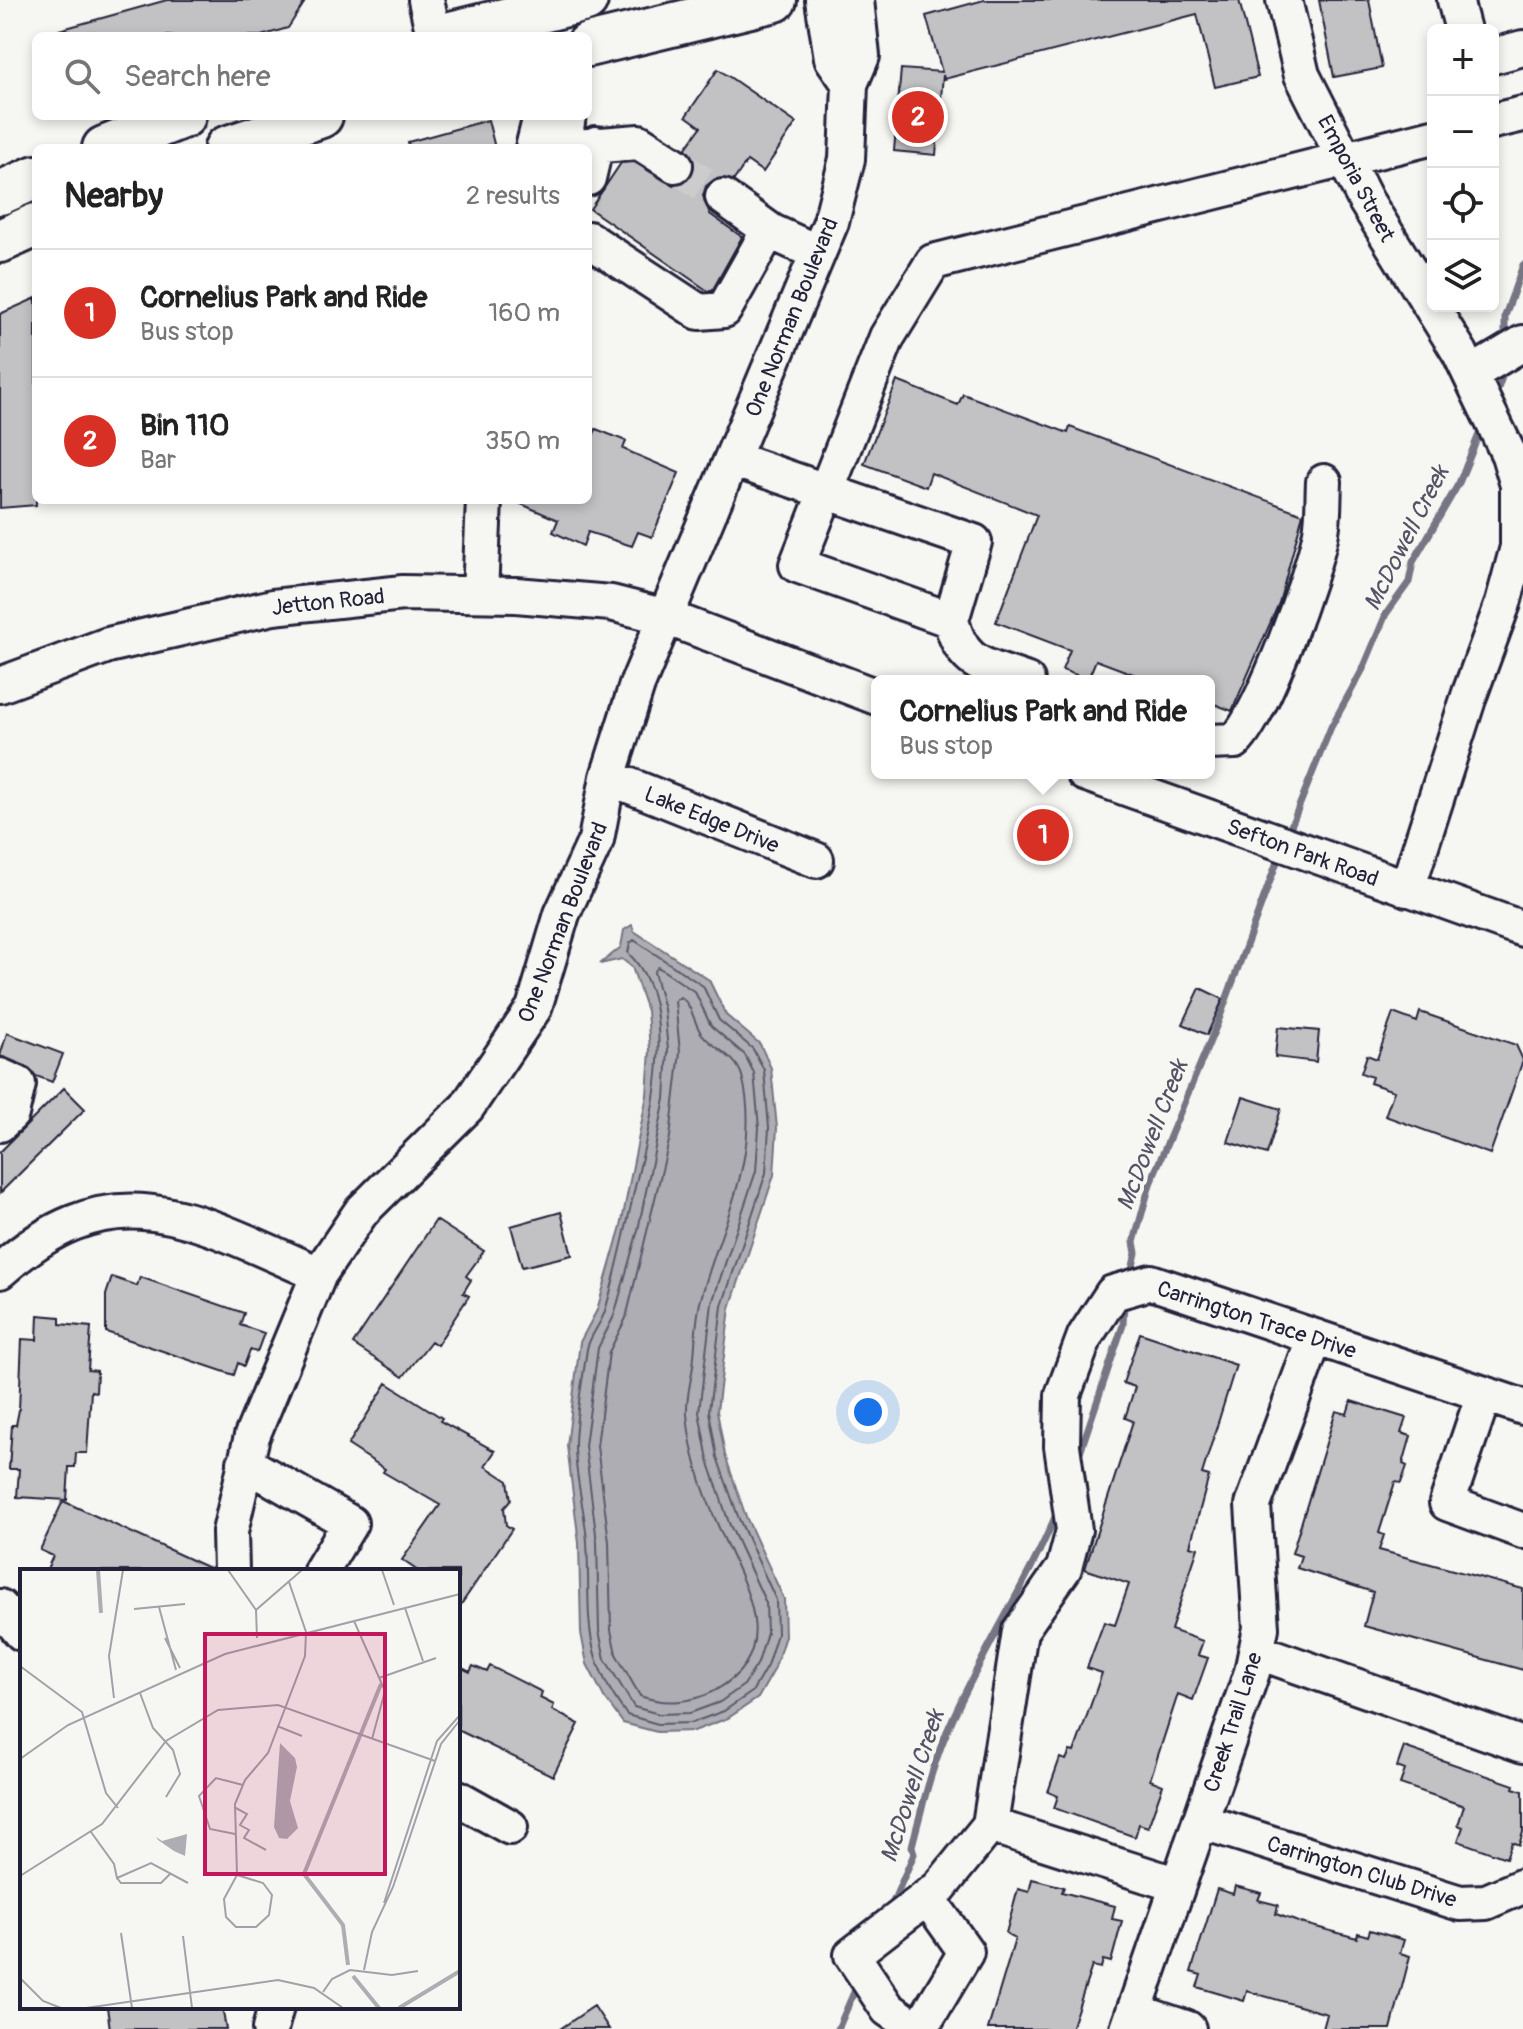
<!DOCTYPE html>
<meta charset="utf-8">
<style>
:root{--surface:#fff;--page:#f6f6f6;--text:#222;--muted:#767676;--line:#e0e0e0;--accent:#d93025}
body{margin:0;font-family:Pangolin,sans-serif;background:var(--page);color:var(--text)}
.controls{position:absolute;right:24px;top:24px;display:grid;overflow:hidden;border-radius:12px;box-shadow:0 4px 12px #0003}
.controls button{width:72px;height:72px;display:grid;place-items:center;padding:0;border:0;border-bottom:2px solid var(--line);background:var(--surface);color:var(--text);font:40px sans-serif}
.you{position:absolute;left:868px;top:1412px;width:28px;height:28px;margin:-20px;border:6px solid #fff;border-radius:50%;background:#1a73e8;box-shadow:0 0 0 12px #1a73e833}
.badge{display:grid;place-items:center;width:52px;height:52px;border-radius:50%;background:var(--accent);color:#fff;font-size:26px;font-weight:700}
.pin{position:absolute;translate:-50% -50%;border:4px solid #fff;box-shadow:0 2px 8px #0006}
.popup{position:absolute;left:871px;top:675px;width:344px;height:104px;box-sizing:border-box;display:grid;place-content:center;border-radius:12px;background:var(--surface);filter:drop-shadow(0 2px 6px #0005);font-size:26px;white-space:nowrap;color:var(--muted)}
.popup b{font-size:30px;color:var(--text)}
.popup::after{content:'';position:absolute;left:50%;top:100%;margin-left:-16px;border:16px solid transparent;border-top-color:var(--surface)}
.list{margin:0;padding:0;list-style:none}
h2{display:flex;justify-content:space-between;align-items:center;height:104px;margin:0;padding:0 32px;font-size:34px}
h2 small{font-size:26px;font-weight:400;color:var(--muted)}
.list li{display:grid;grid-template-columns:52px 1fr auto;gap:24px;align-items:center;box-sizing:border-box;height:128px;padding:0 32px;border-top:2px solid var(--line)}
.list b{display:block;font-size:30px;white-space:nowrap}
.list p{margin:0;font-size:26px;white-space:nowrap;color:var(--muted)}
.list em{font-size:26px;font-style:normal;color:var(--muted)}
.icon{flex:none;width:44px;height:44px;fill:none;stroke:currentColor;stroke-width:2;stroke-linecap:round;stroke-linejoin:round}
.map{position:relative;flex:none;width:1523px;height:2029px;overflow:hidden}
.search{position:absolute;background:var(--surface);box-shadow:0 4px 12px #0003;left:32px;top:32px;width:560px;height:88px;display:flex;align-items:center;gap:20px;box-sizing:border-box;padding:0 28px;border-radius:12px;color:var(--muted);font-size:30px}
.panel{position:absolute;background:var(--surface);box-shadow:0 4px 12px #0003;left:32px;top:144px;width:560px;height:360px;border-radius:12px}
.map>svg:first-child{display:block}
.water{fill:#adadb3;stroke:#757583;stroke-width:2}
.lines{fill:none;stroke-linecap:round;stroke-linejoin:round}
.shore{stroke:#5a5a6b;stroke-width:2}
.stream{stroke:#757583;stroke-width:7}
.building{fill:#c2c2c4;stroke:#22223b;stroke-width:2}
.minor-tunnel{stroke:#cccccd;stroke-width:34;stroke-dasharray:34 17;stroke-linecap:butt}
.minor-casing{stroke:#22223b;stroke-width:40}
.major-casing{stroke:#22223b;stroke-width:48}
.minor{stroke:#f6f6f2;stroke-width:34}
.major{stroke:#f6f6f2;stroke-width:42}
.labels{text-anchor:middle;stroke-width:8;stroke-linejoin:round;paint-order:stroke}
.street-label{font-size:22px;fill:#22223b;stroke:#f6f6f2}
.water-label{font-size:24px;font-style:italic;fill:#535365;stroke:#f6f6f2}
.inset-river{fill:none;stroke:#adadb3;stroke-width:4}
.inset-road{fill:none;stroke:#a1a1a9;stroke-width:2}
.view{fill:#c2185b;fill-opacity:0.15;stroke:#c2185b;stroke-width:4}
.inset-edge{fill:none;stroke:#22223b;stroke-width:4}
</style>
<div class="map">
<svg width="1523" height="2029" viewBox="0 0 1523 2029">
<rect width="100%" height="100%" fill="#f6f6f2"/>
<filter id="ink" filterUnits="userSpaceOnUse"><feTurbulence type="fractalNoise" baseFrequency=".0125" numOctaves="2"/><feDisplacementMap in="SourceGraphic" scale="16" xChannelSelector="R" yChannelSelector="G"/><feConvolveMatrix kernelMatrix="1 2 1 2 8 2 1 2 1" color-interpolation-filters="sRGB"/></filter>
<g filter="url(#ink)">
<path class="water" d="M632,925L634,931L709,980L726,1015L760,1044L771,1068L777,1128L774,1175L730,1308L717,1411L725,1455L746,1517L784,1599L785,1636L774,1670L758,1698L728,1718L694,1731L657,1732L623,1723L604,1697L587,1664L581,1633L579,1543L567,1446L580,1342L597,1310L621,1226L647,1095L650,1050L647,1011L632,967L622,959L600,964L621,947L624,930Z"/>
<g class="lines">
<path class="shore" d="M634,940L703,986L719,1020L753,1049L764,1070L769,1128L766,1173L722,1306L709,1411L717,1457L739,1519L776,1600L777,1634L767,1666L752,1692L724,1711L691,1723L658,1724L627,1715C579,1652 591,1615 587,1542C585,1510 575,1478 575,1446C575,1415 583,1380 587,1349C590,1335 601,1324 605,1311C617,1270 626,1228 635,1187C650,1123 683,1005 628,953L630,943Z
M658,967L695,992L711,1026L745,1055L754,1073L759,1128L756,1171L712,1303L699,1412L708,1460L729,1523L766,1603L767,1633L758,1663L744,1685L720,1702L690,1713L659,1714L634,1707L605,1659L599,1631L597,1542L585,1446L598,1348L614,1316L638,1230L665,1099L668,1050L664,1009L654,972Z
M680,997C692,1004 693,1021 701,1033C713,1049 736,1055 742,1076C763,1154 720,1226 701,1299C695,1320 696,1344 693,1366C691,1381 686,1398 687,1414C690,1453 704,1495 720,1530C743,1583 787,1650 716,1690C692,1703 665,1705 640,1696L616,1654L611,1630L609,1542L597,1446L609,1352L626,1318L670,1137L680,1052L675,1001Z"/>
<path class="stream" d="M1505,343V316L1523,265
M1495,397L1505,368
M1287,836L1331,727L1363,669L1386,614L1409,582L1413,562L1459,483L1482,427
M1130,1279L1136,1253L1134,1242L1150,1184L1218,1022L1281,851
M1077,1461L1123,1325L1124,1302
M890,1909L914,1854L912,1846C923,1803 934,1758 953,1718C985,1647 1028,1582 1058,1510
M838,2029L858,1983"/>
</g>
<path class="building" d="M167,0H306L288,28L261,36H60L59,30Z
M984,0H1239L1258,77L1215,87L1197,14L944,79L943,75L936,155L894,151L901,69L942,72L926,16Z
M1319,0H1369L1382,68L1334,77Z
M718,69L796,123L763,172L747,161L734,180L715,179L706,186L703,196L710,214L742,237L712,291H708L590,209L621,163L634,162L673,185L691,176L695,165L686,148L701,127L686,116Z
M488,120L495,148H409L408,142Z
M36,298V505L0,508V314Z
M897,381L958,405L963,394L1068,433L1070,427L1303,514L1279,603L1232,711L1209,702V681H1152L1096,660L1088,679L1062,670L1070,650L996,622L1037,515L931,473L926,487L864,464Z
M596,429L626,441L623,449L679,473L652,537L638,532L632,546L588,532L583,546L553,532L558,520L512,500H588V434L593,436Z
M1200,988L1223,999L1207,1035L1183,1024Z
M1420,1012L1516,1045L1523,1060L1490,1154L1385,1116L1394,1091L1370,1083L1372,1077L1361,1073L1367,1055L1377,1059L1393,1013L1417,1022Z
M1278,1027L1319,1031L1316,1062L1275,1057Z
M7,1033L63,1054L52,1082L36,1076L26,1066L0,1056Z
M64,1088L85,1109L0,1193V1152Z
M1243,1097L1281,1109L1267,1154L1228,1142Z
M561,1212L572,1255L522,1267L511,1226Z
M436,1220L484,1251L466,1276L471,1280L463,1293L469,1296L437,1345L431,1341L403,1377L353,1344Z
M112,1277L137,1286L140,1277L244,1313L240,1325L264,1333L257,1352L250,1350L244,1366L238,1363L234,1375L106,1332V1295Z
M38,1315L60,1317V1324L91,1327L88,1370L97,1371L96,1392L91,1391L87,1453H76L75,1467H69L67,1500L17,1497L19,1469H9L12,1425H16L19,1410L22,1339L37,1340Z
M1140,1333L1236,1365L1202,1474L1209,1476L1190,1546L1198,1548L1171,1630L1203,1641L1198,1655L1208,1658L1193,1700L1178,1694L1150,1780L1163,1785L1148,1827L1139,1824L1135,1837L1054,1808L1058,1796L1048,1792L1060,1758L1066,1760L1070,1751L1074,1752L1102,1673L1087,1668L1104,1622L1115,1625L1129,1584L1085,1569L1133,1421L1125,1418L1135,1387L1123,1383Z
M387,1383L442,1418L440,1421L495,1451L485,1466L508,1481L511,1500L504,1508L506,1525L512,1529L458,1609V1571H418L402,1560L440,1505L383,1472L385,1469L348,1445Z
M1351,1401L1406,1418L1401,1433L1411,1436L1403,1464L1407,1466L1401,1483L1395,1482L1379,1533L1384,1535L1379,1550L1523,1589V1670L1364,1626L1373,1592L1297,1568L1301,1556L1292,1553L1336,1411L1347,1414Z
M63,1501L211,1569V1571H46L53,1556L40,1550Z
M458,1666L470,1672L473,1666L487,1672L490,1666L542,1692L540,1698L554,1705L552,1710L579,1724L553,1776L458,1730Z
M1404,1747L1514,1785L1513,1788L1523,1791V1832L1519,1845L1512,1842L1506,1858L1458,1841L1463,1827L1458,1825L1464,1806L1400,1784L1405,1770L1397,1767Z
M1032,1879L1064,1887L1062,1892L1115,1906L1112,1919L1122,1921L1111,1962L1103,1960L1101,1968L1092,1966L1071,2029H988L1015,1939L1006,1933L1018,1889L1029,1892Z
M1235,1886L1261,1893L1258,1900L1278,1905L1276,1914L1301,1923L1357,1938L1358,1933L1368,1936L1370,1930L1404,1940L1400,1953L1410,1956L1391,2029H1323L1327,2014L1247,1991L1244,2001L1197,1987L1201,1975L1191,1972L1217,1889L1233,1894Z
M594,2006L609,2029H560Z
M107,2007H222L226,2029H110Z"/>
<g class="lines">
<path class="minor-tunnel" d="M675,165L723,197"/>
<defs>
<path id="minor" d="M426,0L434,36
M823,0L832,58L850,84
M1284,0L1302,75L1366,201L1460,353L1509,455L1518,485V547L1503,603L1470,693L1407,889
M1455,0L1463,30
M1493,56L1523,48
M1493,121L1523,114
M533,148L541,116
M563,148L639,142L675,165
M563,148L568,116
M588,178L596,144
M723,197L772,232L818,253
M588,239L699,312L724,310L769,230
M1471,374L1523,343
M732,459L974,542L951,620L797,565L887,337L933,262L1433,137
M480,594L484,500
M951,620C963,668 985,665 1027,681
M0,685L108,645L273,607L403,593L516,595L611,603L666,617L877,697
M1209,742L1235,741C1263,714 1313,574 1321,532C1324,516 1323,499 1324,482
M1084,773L1523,929
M608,777L816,860
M0,1076L18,1084L11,1114L0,1124
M0,1271C115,1167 194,1220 319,1274
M1484,1394L1447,1503L1523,1531
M245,1463L350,1523L321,1571
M231,1571L230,1532L252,1436L319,1274L361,1212L467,1107L534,1008L562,914L596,840L608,777L637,685L831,222L847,159L850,84L862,56L856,0
M0,1607L22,1633
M1256,1651L1523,1745
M458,1798L510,1827
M1200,1821L1460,1903L1486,1902L1523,1886
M990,1825L1178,1885
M1134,2011L1188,2029
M270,2029L276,2007
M917,2029L888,2009L852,1955L939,1888L990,1825L1020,1631L1064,1568L1074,1530L1062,1446L1063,1395L1085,1336L1113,1293L1151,1282L1523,1407
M920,2029L966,1952L927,1897
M1128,2029L1252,1672L1261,1628L1253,1505L1315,1337"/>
<path id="major" d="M439,36L586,0
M588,45L775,0
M104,148L184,116
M226,148L321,116
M0,193L36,177
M0,241L36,225"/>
</defs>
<use href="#minor" class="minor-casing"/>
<use href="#major" class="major-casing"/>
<use href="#minor" class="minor"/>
<use href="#major" class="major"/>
</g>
</g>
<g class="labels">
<g class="street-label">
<text transform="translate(1357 178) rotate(62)" y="8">Emporia Street</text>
<text transform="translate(791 317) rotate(-68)" y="8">One Norman Boulevard</text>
<text transform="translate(328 601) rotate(-6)" y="8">Jetton Road</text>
<text transform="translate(712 819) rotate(22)" y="8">Lake Edge Drive</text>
<text transform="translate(1303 852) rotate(20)" y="8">Sefton Park Road</text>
<text transform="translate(562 922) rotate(-69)" y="8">One Norman Boulevard</text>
<text transform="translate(1257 1319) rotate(18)" y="8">Carrington Trace Drive</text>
<text transform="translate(1232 1722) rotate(-72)" y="8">Creek Trail Lane</text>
<text transform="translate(1362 1871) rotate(17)" y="8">Carrington Club Drive</text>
</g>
<g class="water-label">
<text transform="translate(1406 538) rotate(-63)" y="8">McDowell Creek</text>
<text transform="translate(1152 1135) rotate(-69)" y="8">McDowell Creek</text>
<text transform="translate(912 1786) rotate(-72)" y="8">McDowell Creek</text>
</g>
</g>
<g transform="translate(20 1569)">
<rect width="440" height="440" fill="#f6f6f2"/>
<path d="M260,174L275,189L277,198L270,232L278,259L267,270L259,269L254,258ZM167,265L165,287L154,282L138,271L136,268L142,272Z" fill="#adadb3"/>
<path class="inset-river" d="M78,1L81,44M328,396L323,356L284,305L361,115M333,407L359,439M379,439L440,402"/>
<path class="inset-road" d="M208,1L236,41M362,1L374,36M139,38L156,101M385,39L403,92M114,40L165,35M334,52L365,122L352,170M145,69L160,99M237,69L236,41L282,1M0,97L62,143L86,224L98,239M359,109L416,89M120,124L133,159L153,181L160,205L146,228M94,129L89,87L103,1M257,157L282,167M0,190L48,156L205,85L440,25M214,238L227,245L220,256L229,261L224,269L246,281M71,263L94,295L97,309L131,294L168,314M215,265L190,260L179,227L196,209L223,216M217,306L215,235L225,211L248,184L285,87L286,63L269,13M217,306L243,314L252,326L249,346L236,358H216L206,348L204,330ZM0,307L82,255L146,172L198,141L258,136L415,192M97,309L101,314H141L150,305M364,334L417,172L440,146M101,364L112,439M163,367L172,439M344,401L352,363L373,318L421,175L440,151M0,409L23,432L41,439M303,423L312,410L330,401L372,406L398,402M66,439L258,411L294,419L323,439"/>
<path class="view" d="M185,65H365V305H185Z"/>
<rect width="440" height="440" class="inset-edge"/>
</g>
</svg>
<div class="controls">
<button>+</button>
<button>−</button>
<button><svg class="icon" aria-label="locate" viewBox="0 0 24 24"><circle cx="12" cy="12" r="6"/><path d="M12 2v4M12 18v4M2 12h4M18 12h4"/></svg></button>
<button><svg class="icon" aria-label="layers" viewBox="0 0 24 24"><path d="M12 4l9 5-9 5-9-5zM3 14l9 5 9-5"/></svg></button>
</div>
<div class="you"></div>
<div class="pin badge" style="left:1043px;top:835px">1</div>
<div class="popup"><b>Cornelius Park and Ride</b>Bus stop</div>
<div class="pin badge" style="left:918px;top:117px">2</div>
<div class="search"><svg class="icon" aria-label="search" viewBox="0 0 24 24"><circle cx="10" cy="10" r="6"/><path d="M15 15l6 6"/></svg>Search here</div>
<section class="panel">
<h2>Nearby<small>2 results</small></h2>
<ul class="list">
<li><span class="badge">1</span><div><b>Cornelius Park and Ride</b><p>Bus stop</p></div><em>160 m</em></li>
<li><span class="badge">2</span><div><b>Bin 110</b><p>Bar</p></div><em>350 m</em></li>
</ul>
</section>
</div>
